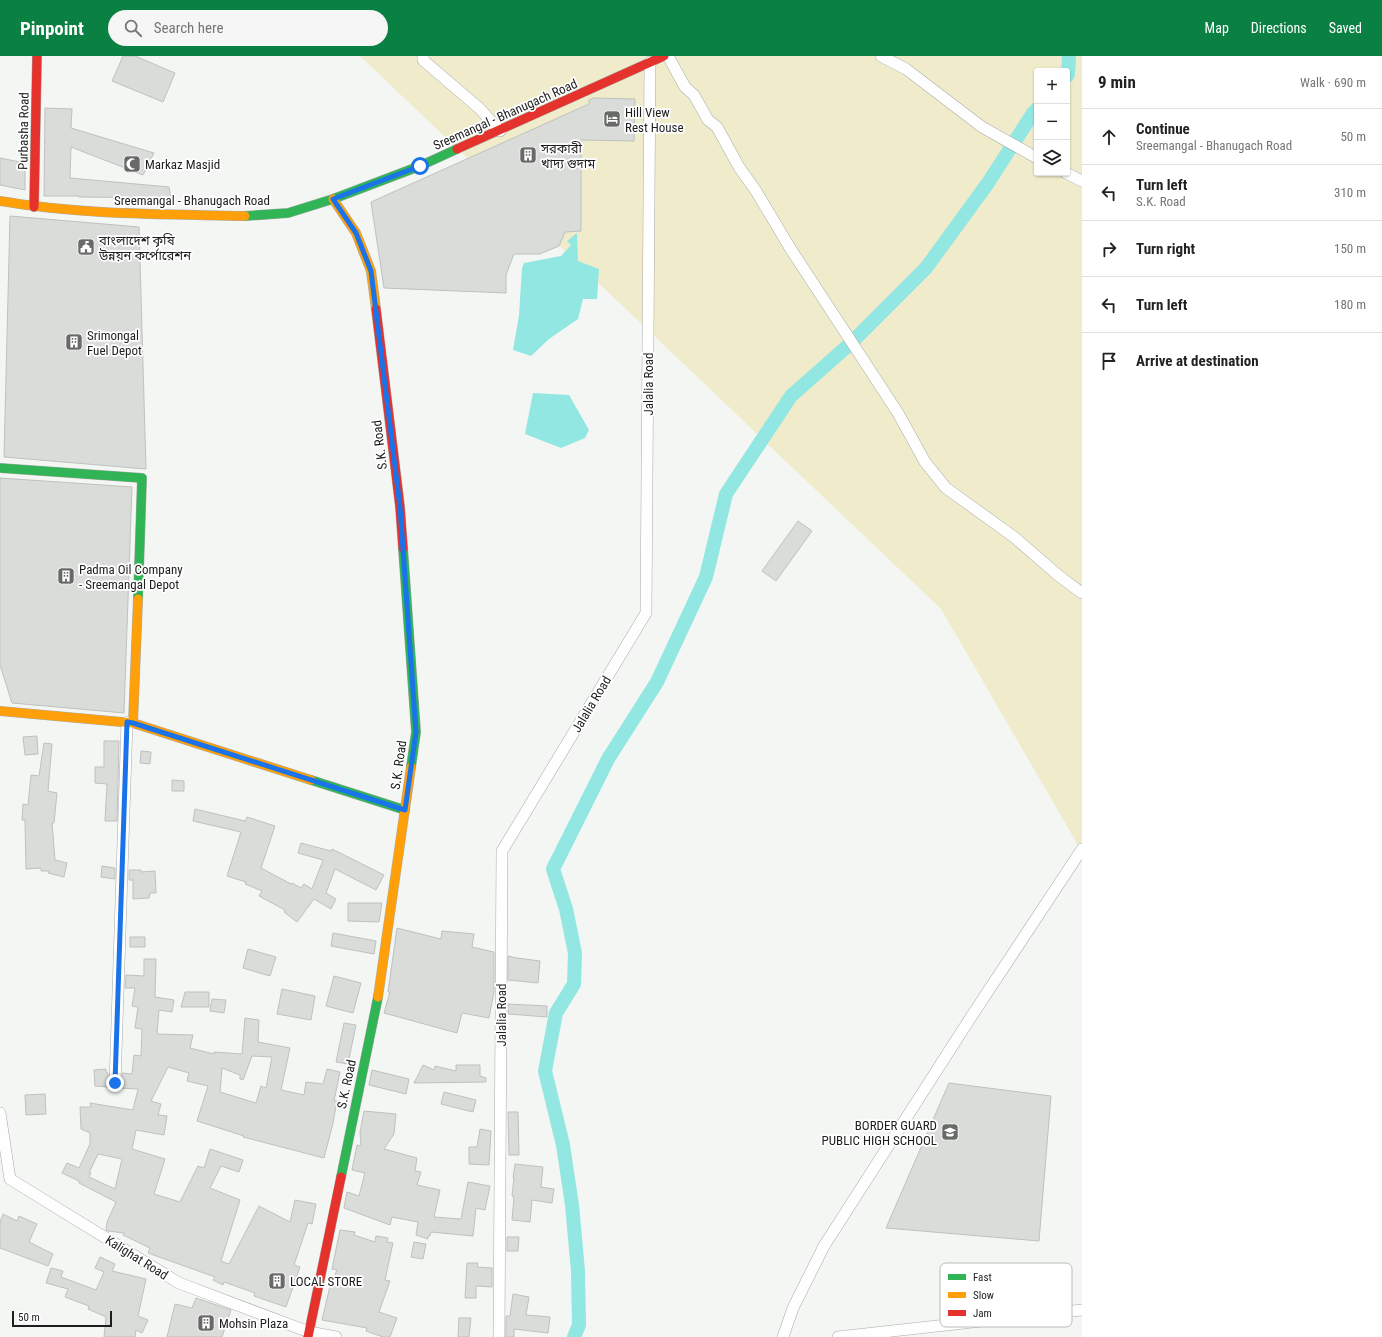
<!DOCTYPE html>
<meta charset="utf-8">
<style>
:root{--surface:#fff;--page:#f6f6f6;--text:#222;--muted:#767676;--line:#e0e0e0;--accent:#0b8043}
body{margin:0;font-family:"Roboto Condensed","Noto Sans Bengali",sans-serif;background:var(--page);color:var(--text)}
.controls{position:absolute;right:12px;top:12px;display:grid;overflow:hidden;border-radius:4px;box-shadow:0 1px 3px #0004}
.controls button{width:36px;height:36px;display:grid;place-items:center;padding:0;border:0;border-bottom:1px solid var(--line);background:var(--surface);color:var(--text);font:20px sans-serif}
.scale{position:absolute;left:12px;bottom:10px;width:100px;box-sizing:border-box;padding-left:4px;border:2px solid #1d1e1d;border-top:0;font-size:11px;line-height:14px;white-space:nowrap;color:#1d1e1d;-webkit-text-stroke:3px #fff;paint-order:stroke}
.stop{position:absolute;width:12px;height:12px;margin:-9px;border:3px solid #1a73e8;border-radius:50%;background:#fff}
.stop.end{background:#1a73e8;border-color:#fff;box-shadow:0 1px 4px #0008}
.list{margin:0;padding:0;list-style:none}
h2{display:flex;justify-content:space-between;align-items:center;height:52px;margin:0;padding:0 16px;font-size:17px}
h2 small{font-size:13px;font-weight:400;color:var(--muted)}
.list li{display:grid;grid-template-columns:26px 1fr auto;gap:12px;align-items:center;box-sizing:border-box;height:56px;padding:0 16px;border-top:1px solid var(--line)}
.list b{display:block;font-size:15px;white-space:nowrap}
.list p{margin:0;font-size:13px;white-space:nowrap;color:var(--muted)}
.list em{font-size:13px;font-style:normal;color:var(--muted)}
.icon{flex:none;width:22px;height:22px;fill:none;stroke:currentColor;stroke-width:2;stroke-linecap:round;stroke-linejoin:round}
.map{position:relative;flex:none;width:1082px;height:1281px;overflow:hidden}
header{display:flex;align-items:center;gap:24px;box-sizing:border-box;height:56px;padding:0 20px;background:var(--accent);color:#fff}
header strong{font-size:19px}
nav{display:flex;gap:22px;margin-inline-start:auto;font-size:14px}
.search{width:280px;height:36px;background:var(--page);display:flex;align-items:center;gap:10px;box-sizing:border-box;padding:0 14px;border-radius:22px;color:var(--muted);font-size:15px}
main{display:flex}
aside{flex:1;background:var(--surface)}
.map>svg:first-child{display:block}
.green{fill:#f0eccb;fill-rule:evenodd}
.water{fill:#92e7e2}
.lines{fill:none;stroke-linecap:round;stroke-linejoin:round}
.canal{stroke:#92e7e2;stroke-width:14}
.building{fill:#dadcda;stroke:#bec1bf;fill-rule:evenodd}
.street-casing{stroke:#a8aba8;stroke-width:12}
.fast-casing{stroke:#a8aba8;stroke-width:10}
.slow-casing{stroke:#a8aba8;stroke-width:10}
.jam-casing{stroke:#a8aba8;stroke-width:10}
.street{stroke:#fdfefd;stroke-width:11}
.fast{stroke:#30b455;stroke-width:9}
.slow{stroke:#ff9f0a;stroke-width:9}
.jam{stroke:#e5322d;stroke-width:9}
.route{stroke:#1a73e8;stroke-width:5}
.labels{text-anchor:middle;stroke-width:3.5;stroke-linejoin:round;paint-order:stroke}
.poi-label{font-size:13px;fill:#1d1e1d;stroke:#fff;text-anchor:start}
.street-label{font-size:13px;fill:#1d1e1d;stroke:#fff}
.key{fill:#fff;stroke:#bbbcbb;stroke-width:1}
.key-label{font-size:11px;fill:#1d1e1d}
</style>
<header>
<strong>Pinpoint</strong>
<div class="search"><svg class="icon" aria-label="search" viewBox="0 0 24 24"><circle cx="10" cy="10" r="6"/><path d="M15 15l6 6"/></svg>Search here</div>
<nav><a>Map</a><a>Directions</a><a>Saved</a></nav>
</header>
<main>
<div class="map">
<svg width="1082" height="1281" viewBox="0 0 1082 1281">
<rect width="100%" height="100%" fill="#f3f6f3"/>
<path class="green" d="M360,0H1082V796L941,553ZM1037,15H1067V117H1037Z"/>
<path class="water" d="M577,177L578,205L599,213L597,243H583L578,263L549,283L531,300L513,294L519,259L522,212L524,207L561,200L571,189L567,185Z
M533,337L569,339L589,374L585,382L561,392L525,378Z"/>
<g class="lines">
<path class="canal" d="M1067,20L1068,18L1069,0
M574,1281L579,1269L578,1215L572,1149L563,1089L545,1015L556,957L574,928L575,897L566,853L553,813L608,703L657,626L706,521L726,438L791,340L851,287L926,212L988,127L1033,57L1037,53"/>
</g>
<path class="building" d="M123,0H135L175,17L163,46L112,25Z
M593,42L635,43L634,85L581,84V175L565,176L559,190L540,198H514L506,219V237L384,232L371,146L589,48V44Z
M45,52L72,53L71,72L154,97L143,119L71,91L70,122L169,131L171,142L79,141V140H44Z
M0,102L25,107V134L0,129Z
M10,160L139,171L146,413L4,401Z
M0,422L132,431L124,657L12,647L0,609Z
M798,465L812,475L776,525L762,515Z
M37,680L38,698L25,699L23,681Z
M104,685H119L117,765H105L107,728L95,727V711H104Z
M44,687L52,688L48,735L57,737L54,767H52L55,804L67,807L64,821L48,817L49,815H41V812L26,813L25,764H22L23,748L28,749L31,719L39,720Z
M141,695L151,696L150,708L140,707Z
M172,724L184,725V735H172Z
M195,753L245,765L247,761L275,770L261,812L291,828L292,827L301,832L304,828L312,833L323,804L298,797L301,787L331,795L332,793L384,819L376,834L335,813L326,837L336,843L331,853L314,843L297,866L284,856L285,854L259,840L262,835L245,828L246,826L227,820L241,776L193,765Z
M102,810L115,812V823L101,821Z
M129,814H141V816L155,815L156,837H150L149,842L133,843V824H129Z
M348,847H382L379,866L348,865Z
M397,872L441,883L442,875L474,878L472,891L494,896V936L489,962L462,957L457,977L384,957L390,936H388Z
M333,877L376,885L374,898L331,890Z
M130,881H145V891H130Z
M248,893L276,901L270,920L243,912Z
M508,900L517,902L540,905L538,927L508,924Z
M144,903H156L155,941L174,944L172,956L159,954L157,978L193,979L190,992L214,998V996L242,998L245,962L259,964L258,986L290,992L281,1034L304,1039L306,1026L323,1028L327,1013L340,1016L334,1045H337L333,1067L324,1102L243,1081L244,1080L197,1065L208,1030L187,1025L189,1017L168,1011L151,1045L161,1048L158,1059L167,1060L164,1079L136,1074L132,1093L165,1103L154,1138L180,1146L198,1110L204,1112L210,1093L243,1104L239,1116L221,1110L210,1132L240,1144L221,1205L229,1208L259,1150L290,1166L295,1144L316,1148L312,1168L308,1167L294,1209L300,1211L286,1251L254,1240L255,1237L224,1226L223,1229L213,1224L215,1221L148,1197L150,1192L123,1179L124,1177L108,1175L106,1174L107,1166L116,1146L79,1127V1125L62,1117L67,1107L79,1112L90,1088V1077L81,1073L80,1051H91L90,1047L133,1054L138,1033L120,1032L122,1027V1017L132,1018L134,999L141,1000L142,973L135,972L138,951L132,950L135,932H125L126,919L144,920ZM252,1000L272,1001L266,1032L261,1030L256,1047L220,1036L222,1012L240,1019V1023L243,1024ZM98,1098L122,1103L115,1133L89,1121L91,1117H89Z
M334,920L361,927L353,957L326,950Z
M282,933L315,940L311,964L277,958Z
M185,936H209V951H181Z
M212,943L226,944L224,957L210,955Z
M508,948L547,950V961L508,958Z
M344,967L356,969L348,1008L336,1006Z
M423,1009L434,1014L435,1010L456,1015V1009H480V1020L486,1022V1026L414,1027Z
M106,1013V1016L108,1017V1027L109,1031L95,1030L94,1014Z
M372,1014L409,1023L406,1038L369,1029Z
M949,1027L1051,1040L1039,1185L886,1172Z
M444,1036L476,1044L473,1056L441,1048Z
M45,1038L46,1058L26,1059L25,1039Z
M364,1055L396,1058L394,1078L384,1093L417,1102L415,1115L421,1116L417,1129L440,1134L434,1161L461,1163L468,1126L490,1130L485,1154L476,1152L473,1180L431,1176L430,1180H428V1183L416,1179L418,1166L392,1161L390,1169L344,1152L347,1136L359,1140L365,1117L352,1114L357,1089L361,1090L360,1076Z
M508,1056H518L519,1099H509Z
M480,1073L491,1075L489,1109L469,1108V1091H477Z
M515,1108L543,1111L541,1131L554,1133L552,1147L532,1144L530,1166L512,1164L514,1141L512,1140L514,1122H513Z
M3,1158L17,1165L19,1160L37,1168L29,1186L53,1198L48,1210L0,1192V1166Z
M340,1174L355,1176L354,1179L375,1186L376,1180L388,1182L387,1186L393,1187L385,1224L390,1225L379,1256L397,1262L390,1281H383L366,1275L367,1272L322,1264L330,1230L337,1214L332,1213Z
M507,1181H519L518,1195H507Z
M414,1186L426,1188L423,1203L411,1201Z
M100,1201L115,1208L112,1215L146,1223L138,1260L148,1264L142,1277L136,1274L135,1281H104L106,1261L88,1253L89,1250L65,1241L68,1233L46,1227L51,1212L63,1215L61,1221L96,1234L104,1216L95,1212Z
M467,1207H478L477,1211L492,1212V1231L476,1230V1242H465Z
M513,1238L529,1241L526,1259L550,1261L548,1277L514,1273V1281H506V1260H510Z
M196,1242L231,1254L222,1281H167L175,1248L192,1252Z
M459,1262H471L469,1281H458Z"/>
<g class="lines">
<defs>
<path id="street" d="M423,0V4L479,52L500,75
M668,0L685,31L694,39L708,64L717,71L739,111L756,135L790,192L898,357L925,406L946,432L1014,481L1059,520L1082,537
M881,0L906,13L982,71L1037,102
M1066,117L1082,125
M115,1027L127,666
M0,1057L10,1123L179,1227L309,1276L336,1281
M499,1281L502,795L646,557L650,6
M783,1281L793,1252L824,1190L971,961L1082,793
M838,1281L1082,1254"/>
<path id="fast" d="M245,160L288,157L333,143L420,110L457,93
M0,412L142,422L138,543
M403,492L416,676L411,711
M311,724L405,754
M341,1121L378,941"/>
<path id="slow" d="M333,143L356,177L371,215L376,253
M0,145C81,159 163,158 245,160
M0,655L133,667L311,724
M133,667L138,543
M378,941L411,711"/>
<path id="jam" d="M457,93L664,0
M34,151L37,0
M376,253L400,451L403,492
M308,1281L341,1121"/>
</defs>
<use href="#street" class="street-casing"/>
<use href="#fast" class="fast-casing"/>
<use href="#slow" class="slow-casing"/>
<use href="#jam" class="jam-casing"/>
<use href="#street" class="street"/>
<use href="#fast" class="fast"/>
<use href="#slow" class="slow"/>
<use href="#jam" class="jam"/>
</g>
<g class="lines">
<path class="route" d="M115,1027L127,666L133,667L405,754L416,676L400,451L371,215L356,177L333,143L420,110"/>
</g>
<defs>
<symbol id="hotel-square" viewBox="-11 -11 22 22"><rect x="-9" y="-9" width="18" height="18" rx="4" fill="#686a68" stroke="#fff"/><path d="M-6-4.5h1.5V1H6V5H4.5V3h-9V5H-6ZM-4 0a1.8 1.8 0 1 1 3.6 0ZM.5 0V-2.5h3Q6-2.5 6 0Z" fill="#fff"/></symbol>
<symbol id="building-square" viewBox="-11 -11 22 22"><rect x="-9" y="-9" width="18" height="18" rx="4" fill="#686a68" stroke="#fff"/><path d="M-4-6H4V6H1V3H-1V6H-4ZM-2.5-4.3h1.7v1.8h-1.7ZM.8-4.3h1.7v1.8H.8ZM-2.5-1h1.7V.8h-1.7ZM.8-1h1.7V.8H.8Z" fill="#fff"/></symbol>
<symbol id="mosque-square" viewBox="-11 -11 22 22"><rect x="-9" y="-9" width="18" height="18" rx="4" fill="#686a68" stroke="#fff"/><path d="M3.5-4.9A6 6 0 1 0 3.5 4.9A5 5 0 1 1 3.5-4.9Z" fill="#fff"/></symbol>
<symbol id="civic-square" viewBox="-11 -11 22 22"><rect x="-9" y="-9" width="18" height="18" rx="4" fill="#686a68" stroke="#fff"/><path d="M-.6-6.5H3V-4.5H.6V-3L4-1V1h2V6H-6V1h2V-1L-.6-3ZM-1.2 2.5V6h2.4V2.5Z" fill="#fff"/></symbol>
<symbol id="school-square" viewBox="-11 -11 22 22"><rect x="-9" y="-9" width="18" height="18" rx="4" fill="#686a68" stroke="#fff"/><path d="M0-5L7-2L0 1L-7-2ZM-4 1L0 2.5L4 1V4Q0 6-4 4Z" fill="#fff"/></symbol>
</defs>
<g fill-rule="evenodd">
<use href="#hotel-square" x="602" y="53" width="20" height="20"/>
<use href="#building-square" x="518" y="89" width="20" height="20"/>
<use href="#mosque-square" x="122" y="98" width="20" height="20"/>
<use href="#civic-square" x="76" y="181" width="20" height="20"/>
<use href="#building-square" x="64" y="276" width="20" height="20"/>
<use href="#building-square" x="56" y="510" width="20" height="20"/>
<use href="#school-square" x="940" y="1066" width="20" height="20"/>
<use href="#building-square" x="267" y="1215" width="20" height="20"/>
<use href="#building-square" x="196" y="1257" width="20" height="20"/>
</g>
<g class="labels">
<g class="poi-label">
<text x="625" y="61">Hill View<tspan x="625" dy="15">Rest House</tspan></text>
<text x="541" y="97">সরকারী<tspan x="541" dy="15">খাদ্য গুদাম</tspan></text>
<text x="145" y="113">Markaz Masjid</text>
<text x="99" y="189">বাংলাদেশ কৃষি<tspan x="99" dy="15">উন্নয়ন কর্পোরেশন</tspan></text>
<text x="87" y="284">Srimongal<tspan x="87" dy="15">Fuel Depot</tspan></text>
<text x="79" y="518">Padma Oil Company<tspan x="79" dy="15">- Sreemangal Depot</tspan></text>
<text x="937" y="1074" text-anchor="end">BORDER GUARD<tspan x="937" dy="15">PUBLIC HIGH SCHOOL</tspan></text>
<text x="290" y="1230">LOCAL STORE</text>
<text x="219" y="1272">Mohsin Plaza</text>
</g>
<g class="street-label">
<text transform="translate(505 58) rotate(-24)" y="5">Sreemangal - Bhanugach Road</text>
<text transform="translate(23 75) rotate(-89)" y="5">Purbasha Road</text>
<text x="192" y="149">Sreemangal - Bhanugach Road</text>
<text transform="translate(648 328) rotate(-90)" y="5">Jalalia Road</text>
<text transform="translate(379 389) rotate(-97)" y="5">S.K. Road</text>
<text transform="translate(591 648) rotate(-59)" y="5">Jalalia Road</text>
<text transform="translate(398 709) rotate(-82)" y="5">S.K. Road</text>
<text transform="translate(501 959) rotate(-90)" y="5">Jalalia Road</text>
<text transform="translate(346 1028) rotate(-78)" y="5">S.K. Road</text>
<text transform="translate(137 1201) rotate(32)" y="5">Kalighat Road</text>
</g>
</g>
<rect x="940" y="1207" width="132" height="64" rx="6" class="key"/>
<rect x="948" y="1218" width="18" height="6" fill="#30b455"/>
<rect x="948" y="1236" width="18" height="6" fill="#ff9f0a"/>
<rect x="948" y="1254" width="18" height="6" fill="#e5322d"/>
<g class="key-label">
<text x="973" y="1225">Fast</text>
<text x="973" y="1243">Slow</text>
<text x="973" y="1261">Jam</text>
</g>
</svg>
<div class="controls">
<button>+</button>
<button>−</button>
<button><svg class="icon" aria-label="layers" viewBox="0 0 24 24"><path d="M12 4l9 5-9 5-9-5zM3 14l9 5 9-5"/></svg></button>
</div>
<div class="scale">50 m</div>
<div class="stop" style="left:420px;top:110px"></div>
<div class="stop end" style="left:115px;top:1027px"></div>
</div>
<aside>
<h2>9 min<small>Walk · 690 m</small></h2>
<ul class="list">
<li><svg class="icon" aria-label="ahead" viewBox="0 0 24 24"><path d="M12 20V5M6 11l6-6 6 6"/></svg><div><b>Continue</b><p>Sreemangal - Bhanugach Road</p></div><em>50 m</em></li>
<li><svg class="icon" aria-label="left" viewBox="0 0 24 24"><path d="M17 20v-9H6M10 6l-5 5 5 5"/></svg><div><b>Turn left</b><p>S.K. Road</p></div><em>310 m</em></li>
<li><svg class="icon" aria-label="right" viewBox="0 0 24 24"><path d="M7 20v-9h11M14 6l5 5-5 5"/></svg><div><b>Turn right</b></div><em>150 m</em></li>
<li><svg class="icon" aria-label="left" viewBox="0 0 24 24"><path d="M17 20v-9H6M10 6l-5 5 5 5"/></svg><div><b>Turn left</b></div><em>180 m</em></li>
<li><svg class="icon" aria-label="arrive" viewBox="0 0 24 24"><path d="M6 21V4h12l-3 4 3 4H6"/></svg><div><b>Arrive at destination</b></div></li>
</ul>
</aside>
</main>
